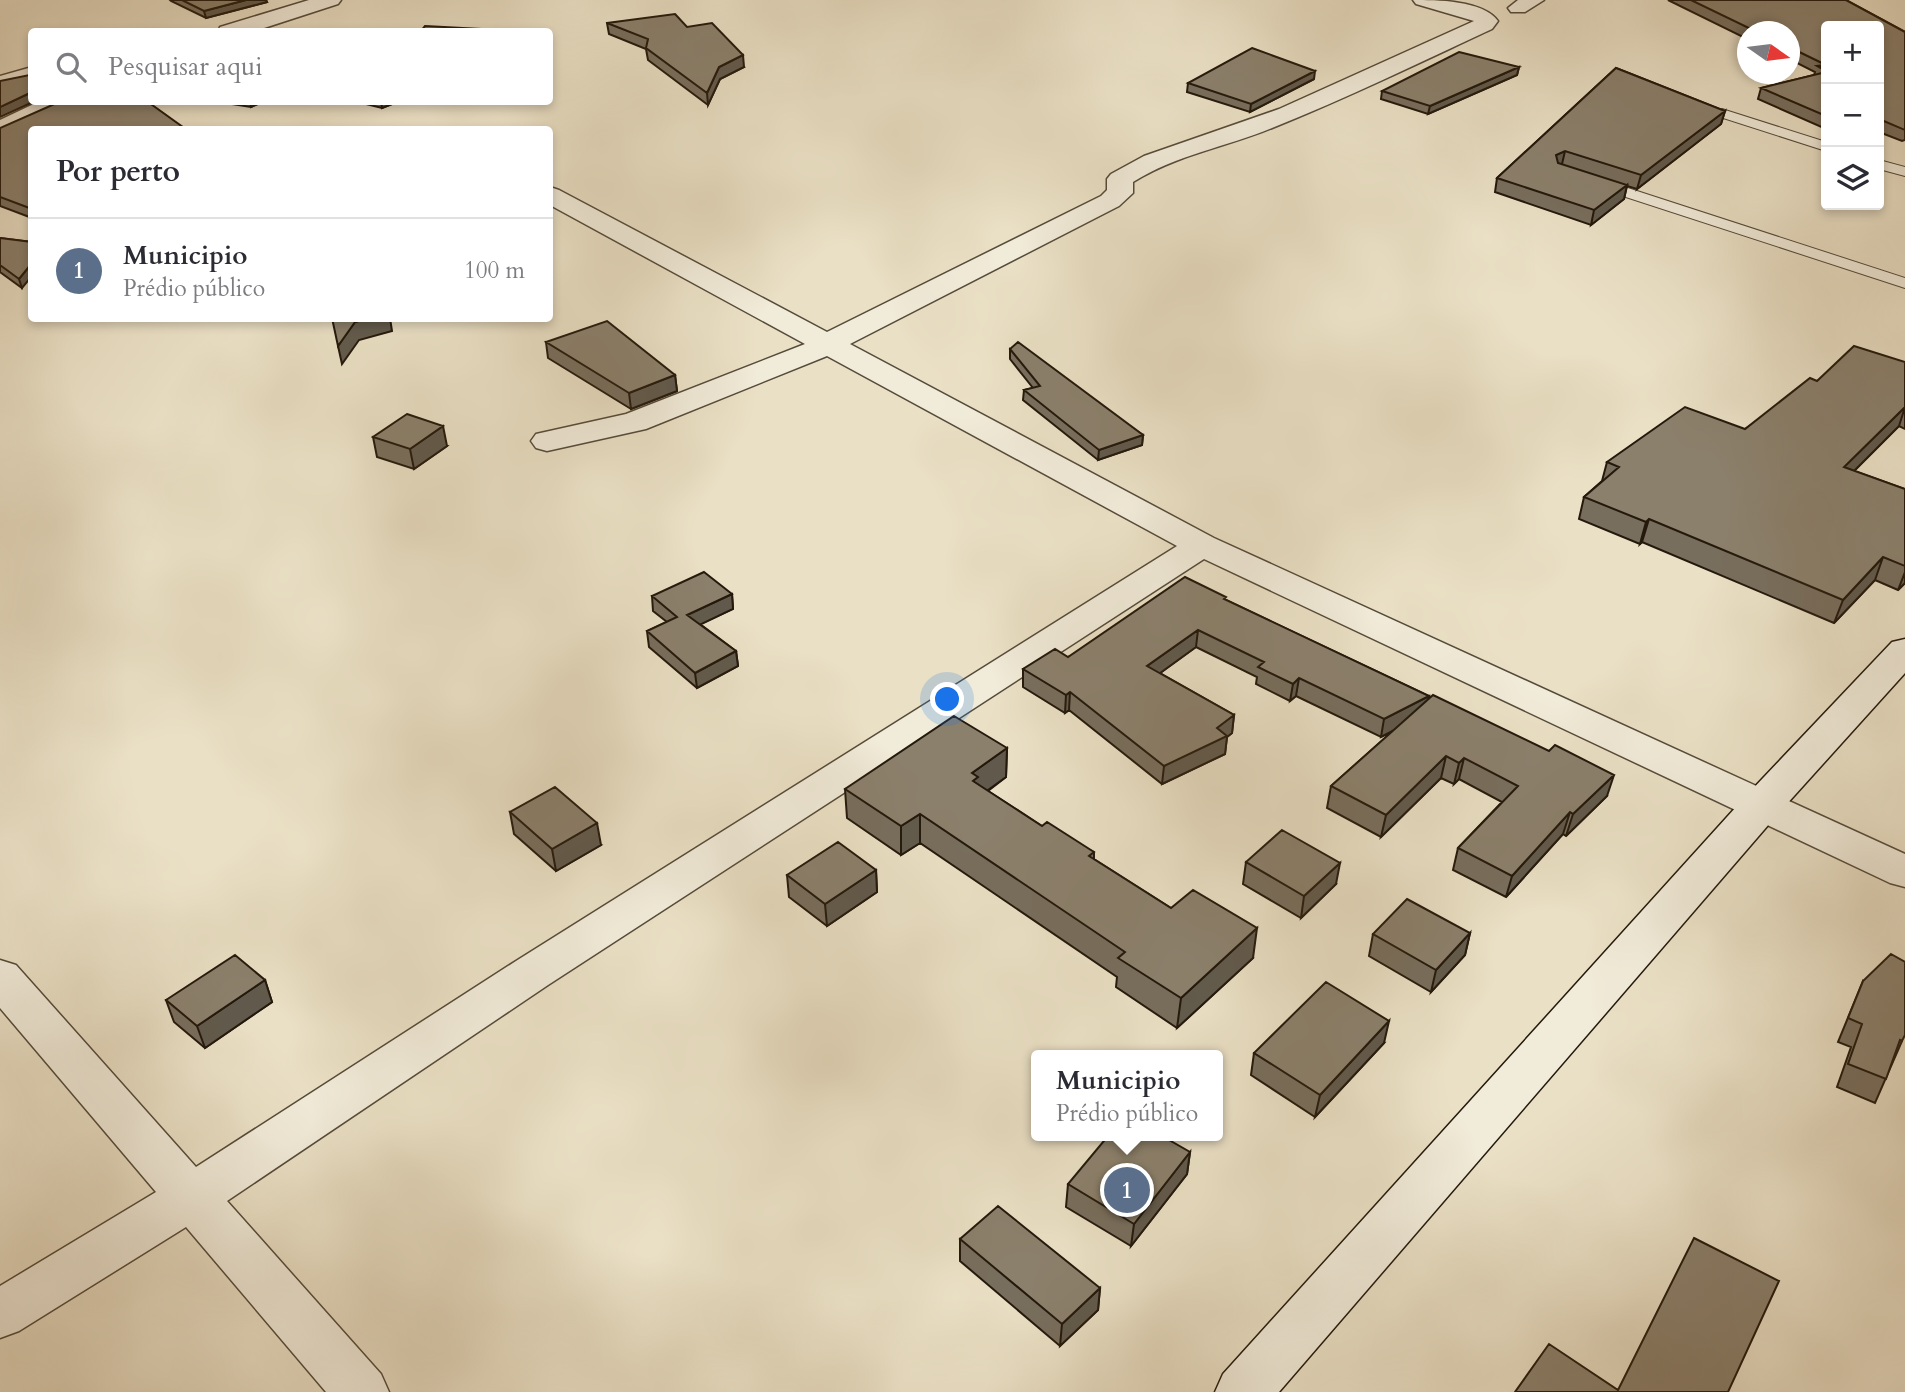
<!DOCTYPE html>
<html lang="pt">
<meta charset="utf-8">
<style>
:root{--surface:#fff;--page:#f7f7f7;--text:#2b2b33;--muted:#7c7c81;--line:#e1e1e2;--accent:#ea580c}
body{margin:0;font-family:Cardo,serif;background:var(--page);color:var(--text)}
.controls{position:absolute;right:21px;top:21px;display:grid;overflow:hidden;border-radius:7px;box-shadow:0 4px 10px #0003}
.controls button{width:63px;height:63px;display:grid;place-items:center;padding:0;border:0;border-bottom:2px solid var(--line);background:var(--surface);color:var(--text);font:35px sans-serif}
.compass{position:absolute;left:1737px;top:21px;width:63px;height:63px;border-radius:50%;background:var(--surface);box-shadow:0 4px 10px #0003;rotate:104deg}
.you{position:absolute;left:948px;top:700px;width:24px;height:24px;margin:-18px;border:5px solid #fff;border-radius:50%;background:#1a73e8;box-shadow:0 0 0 10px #1a73e833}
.badge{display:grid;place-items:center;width:46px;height:46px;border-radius:50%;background:var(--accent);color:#fff;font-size:23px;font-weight:700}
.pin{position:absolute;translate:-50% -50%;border:4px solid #fff;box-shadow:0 2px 7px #0006}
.popup{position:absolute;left:1031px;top:1050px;width:192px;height:91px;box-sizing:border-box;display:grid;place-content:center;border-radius:7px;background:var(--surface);filter:drop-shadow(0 2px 5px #0005);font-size:23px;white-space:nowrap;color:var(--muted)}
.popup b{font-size:26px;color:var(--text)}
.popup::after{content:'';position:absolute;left:50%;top:100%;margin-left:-14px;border:14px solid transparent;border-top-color:var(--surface)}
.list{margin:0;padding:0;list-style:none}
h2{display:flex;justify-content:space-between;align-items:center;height:91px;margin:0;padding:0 28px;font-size:30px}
h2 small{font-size:23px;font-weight:400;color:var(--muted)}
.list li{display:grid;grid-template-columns:46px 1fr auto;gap:21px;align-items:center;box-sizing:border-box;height:105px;padding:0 28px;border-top:2px solid var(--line)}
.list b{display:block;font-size:26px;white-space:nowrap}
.list p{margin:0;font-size:23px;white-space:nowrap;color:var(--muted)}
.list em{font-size:23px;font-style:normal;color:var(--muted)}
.icon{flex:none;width:38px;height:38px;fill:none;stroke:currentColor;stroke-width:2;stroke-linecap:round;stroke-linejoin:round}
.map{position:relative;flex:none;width:1905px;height:1392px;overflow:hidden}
.search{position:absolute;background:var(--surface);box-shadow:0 4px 10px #0003;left:28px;top:28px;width:525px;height:77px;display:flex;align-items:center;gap:18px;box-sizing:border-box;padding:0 24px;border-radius:7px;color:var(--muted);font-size:26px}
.panel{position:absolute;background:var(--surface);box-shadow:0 4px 10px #0003;left:28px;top:126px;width:525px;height:196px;border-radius:7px}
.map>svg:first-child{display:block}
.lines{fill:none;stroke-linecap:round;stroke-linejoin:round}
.lane-casing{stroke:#564b3a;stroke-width:2}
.street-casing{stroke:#564b3a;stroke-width:3}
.secondary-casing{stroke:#24190c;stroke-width:3}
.lane{fill:#f1ebd9;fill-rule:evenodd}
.street{fill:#f1ebd9;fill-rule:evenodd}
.secondary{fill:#f1ebd9;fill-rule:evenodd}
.wall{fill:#786e5d;stroke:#24190c;stroke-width:2}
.shaded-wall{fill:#615a4c;stroke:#24190c;stroke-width:2}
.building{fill:#8b806c;stroke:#24190c;stroke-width:2}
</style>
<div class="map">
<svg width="1905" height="1392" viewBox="0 0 1905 1392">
<rect width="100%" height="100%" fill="#eae0c5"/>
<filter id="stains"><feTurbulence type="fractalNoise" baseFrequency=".00286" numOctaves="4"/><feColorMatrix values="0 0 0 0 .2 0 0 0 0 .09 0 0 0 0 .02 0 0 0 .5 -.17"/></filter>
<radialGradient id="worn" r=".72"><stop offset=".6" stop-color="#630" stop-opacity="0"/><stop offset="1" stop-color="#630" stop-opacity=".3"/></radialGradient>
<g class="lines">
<defs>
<path id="lane" d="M1722,109L1826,142V151L1717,116L1715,113Z
M1879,160L1905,167V176L1879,169Z
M1597,178L1905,278V288L1592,186L1589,183L1592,180Z"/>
<path id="street" d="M309,0H341L338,4L252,32H218L220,27Z
M1413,0C1436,0 1483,0 1498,21L1492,29C1419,63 1347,98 1272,128C1226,147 1176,155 1133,182V193L1119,206L850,344L1214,538L1905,854V887L1890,883L1204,559L548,985L227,1201L381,1374L389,1392H326L186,1227L19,1331L0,1338V1286L156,1192L0,1008V960L16,965L196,1167L516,961L1177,546L827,356L646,429L547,451L536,448L531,441L536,434L626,414L805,344L550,205V187L559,190L827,332L1101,196L1107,190V179L1111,174L1144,156L1279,109L1474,21L1416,4Z
M1518,0H1544L1525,12H1511L1508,8Z
M32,67V81L0,90V76Z
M38,102H67L63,107L0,136V120Z"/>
<path id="secondary" d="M1905,639V673L1776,816L1279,1392H1215L1223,1374L1746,796L1892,642Z"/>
</defs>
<use href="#lane" class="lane-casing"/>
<use href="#street" class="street-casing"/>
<use href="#secondary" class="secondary-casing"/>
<use href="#lane" class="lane"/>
<use href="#street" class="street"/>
<use href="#secondary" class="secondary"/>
</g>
<path class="wall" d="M170,0H266L267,2L206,18L171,1Z
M1668,0H1846L1905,32V140L1902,141L1879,132V26H1826V129L1758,99L1761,88L1814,75L1815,72L1789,59V32H1747V39Z
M607,23L687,27L744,67L720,79L708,105L648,60L646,49L609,34Z
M1519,67L1517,75L1428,114L1381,99L1382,91Z
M1616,68L1725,111L1721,124L1637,189L1627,186L1624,199L1591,225L1495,192L1497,178Z
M1314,79L1250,112L1187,92L1188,83Z
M219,102H262L251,107Z
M358,102H397L382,108Z
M0,128L32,130V218L0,206Z
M0,238L32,242L22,288L0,272Z
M546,342L675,375L677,391L631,409L548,358Z
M1010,349L1143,435L1142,445L1098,460L1023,400L1024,390L1033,388L1010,359Z
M1905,362V429L1899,426L1854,471L1905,489V583L1898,590L1875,580L1834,623L1642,542L1640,544L1579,519L1584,497L1602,481L1607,462L1745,429L1817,381Z
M373,437L447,446L414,469L377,457Z
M732,594L733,609L700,624L736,651L738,666L697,688L649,647L647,631L667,622L653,611L652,596Z
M1226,600L1429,696L1428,700L1607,796L1566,836L1563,834L1506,897L1453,870L1458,848L1502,802L1459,779L1454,784L1441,778L1381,837L1327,808L1331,786L1393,731L1381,737L1296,696L1290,701L1256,684L1257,677L1196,647L1160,673L1234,715L1232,733L1227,737L1225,754L1162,784L1069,710L1065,713L1023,687V669L1068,657Z
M1007,748L1006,777L988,791L1042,826L1094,852V859L1171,908L1253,958L1177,1028L1116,987L1117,977L920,843L901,855L847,818L845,789Z
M510,812L601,845L556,871L514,834Z
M1246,862L1336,884L1301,918L1243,884Z
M876,870L877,892L827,926L789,897L787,875Z
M1470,933L1465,955L1431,992L1369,956L1373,934Z
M265,980L272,1002L205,1048L174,1022L166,1000Z
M1863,981L1902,1041L1875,1103L1837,1087L1851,1047L1838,1042Z
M1384,1043L1315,1117L1251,1075L1254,1053Z
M1190,1152L1187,1174L1131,1246L1066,1207L1068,1184Z
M960,1239L1100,1288L1098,1310L1060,1346L960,1261Z"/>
<path class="shaded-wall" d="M246,0H266L267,2L206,18L204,11Z
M743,55L744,67L720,79L708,105L707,93L719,67Z
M1519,67L1517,75L1428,114L1430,106Z
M1315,71L1314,79L1250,112L1251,104Z
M32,92V102H33L0,117V107Z
M250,102H262L251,107Z
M381,102H397L382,108Z
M1725,111L1721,124L1637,189L1641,175Z
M1565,151L1562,164L1553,169L1556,155Z
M1627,185L1624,199L1591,225L1594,210Z
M32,263V276L22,288L19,279Z
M369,318H390L392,331L359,340L342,364L338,346L355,322Z
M675,375L677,391L631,409L629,393Z
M1905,407L1899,426L1836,489L1844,467Z
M443,426L447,446L414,469L410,449Z
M1143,435L1142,445L1098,460L1099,450Z
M1649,519L1642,542L1640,544L1646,522Z
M1883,557L1875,580L1834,623L1843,600Z
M1905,572V583L1898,590Z
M732,594L733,609L689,630L687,615Z
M1198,630L1196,647L1145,684L1147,666Z
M736,651L738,666L697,688L695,673Z
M1299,678L1296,696L1290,701L1293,684Z
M1070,692L1069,710L1065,713L1066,695Z
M1429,696L1425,714L1381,737L1384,719Z
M1234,715L1232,733L1227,737L1225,754L1162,784L1164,766Z
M1007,748L1006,777L977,798L972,773Z
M1446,756L1441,778L1381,837L1386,815Z
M1464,758L1459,779L1454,784L1459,763Z
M1614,775L1607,796L1566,836L1573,814Z
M1570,812L1563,834L1506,897L1512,876Z
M920,814V843L901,855V826Z
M597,823L601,845L556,871L552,849Z
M1340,863L1336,884L1301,918L1304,896Z
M876,870L877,892L827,926L825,904Z
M1257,928L1253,958L1177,1028L1181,998Z
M1470,933L1465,955L1431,992L1436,970Z
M265,980L272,1002L205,1048L197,1026Z
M1389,1021L1384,1043L1315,1117L1320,1095Z
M1190,1152L1187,1174L1131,1246L1134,1224Z
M1100,1288L1098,1310L1060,1346L1062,1324Z"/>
<path class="building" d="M182,0H246L204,11Z
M1691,0H1846L1905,32V130L1879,119V26H1826V71L1817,66L1826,65L1789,47V32H1757Z
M675,14L687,27L712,23L743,55L719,67L707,93L646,48L648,39L607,23Z
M425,26L517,31L420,32Z
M1252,48L1315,71L1251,104L1188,83Z
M1459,52L1519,67L1430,106L1382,91Z
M1616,68L1725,111L1641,175L1565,151L1556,155L1558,163L1627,185L1594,210L1497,178Z
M32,69V92L0,107V81L30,75Z
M1826,72V116L1761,88Z
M59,102H148L187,130H32V209L0,197V128Z
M0,238L32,242V263L19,279L0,265Z
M332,318H369L355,322L338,346Z
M607,321L675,375L629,393L546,342Z
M1018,342L1143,435L1099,450L1024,390L1040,386L1010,349Z
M1854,346L1905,362V407L1844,467L1905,489V566L1883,557L1843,600L1649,519L1646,522L1584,497L1619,467L1607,462L1685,407L1745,429L1810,378L1817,381Z
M407,414L443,426L410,449L373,437Z
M704,572L732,594L687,615L736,651L695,673L647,631L677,617L652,596Z
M1185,577L1226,597L1224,599L1429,696L1384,719L1299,678L1293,684L1258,667L1264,662L1198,630L1147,666L1234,715L1217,728L1227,736L1164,766L1070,692L1066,695L1023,669L1055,649L1068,657Z
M1433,695L1549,751L1555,745L1614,775L1573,814L1570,812L1512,876L1458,848L1518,786L1464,758L1459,763L1446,756L1386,815L1331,786Z
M954,716L1007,748L972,773L978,777L973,781L1042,826L1047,822L1094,852L1089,856L1171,908L1193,890L1257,928L1181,998L1118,958L1125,952L920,814L901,826L845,789Z
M555,787L597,823L552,849L510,812Z
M1282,830L1340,863L1304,896L1246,862Z
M838,842L876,870L825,904L787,875Z
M1407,899L1470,933L1436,970L1373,934Z
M1891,954L1905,962V1035L1902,1041L1900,1040L1886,1079L1848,1064L1862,1024L1848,1018L1863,981Z
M235,955L265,980L197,1026L166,1000Z
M1326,982L1389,1021L1320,1095L1254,1053Z
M1108,1136H1162L1190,1152L1134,1224L1068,1184Z
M998,1206L1100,1288L1062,1324L960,1239Z
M1694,1238L1779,1281L1728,1392H1515L1549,1344L1618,1390Z"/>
<rect width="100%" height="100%" filter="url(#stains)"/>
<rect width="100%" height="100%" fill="url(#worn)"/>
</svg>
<div class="controls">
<button>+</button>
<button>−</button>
<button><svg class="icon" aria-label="layers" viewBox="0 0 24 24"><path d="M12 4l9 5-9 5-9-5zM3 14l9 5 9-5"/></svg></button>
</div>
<svg class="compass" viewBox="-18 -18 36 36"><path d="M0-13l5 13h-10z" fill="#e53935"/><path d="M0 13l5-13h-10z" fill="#7c7c81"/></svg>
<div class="you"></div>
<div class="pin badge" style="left:1127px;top:1190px;background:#5c6f8a">1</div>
<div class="popup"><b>Municipio</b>Prédio público</div>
<div class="search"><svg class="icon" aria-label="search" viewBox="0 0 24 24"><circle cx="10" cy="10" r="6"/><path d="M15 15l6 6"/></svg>Pesquisar aqui</div>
<section class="panel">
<h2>Por perto<small></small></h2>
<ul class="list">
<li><span class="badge" style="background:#5c6f8a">1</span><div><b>Municipio</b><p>Prédio público</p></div><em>100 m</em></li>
</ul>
</section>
</div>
